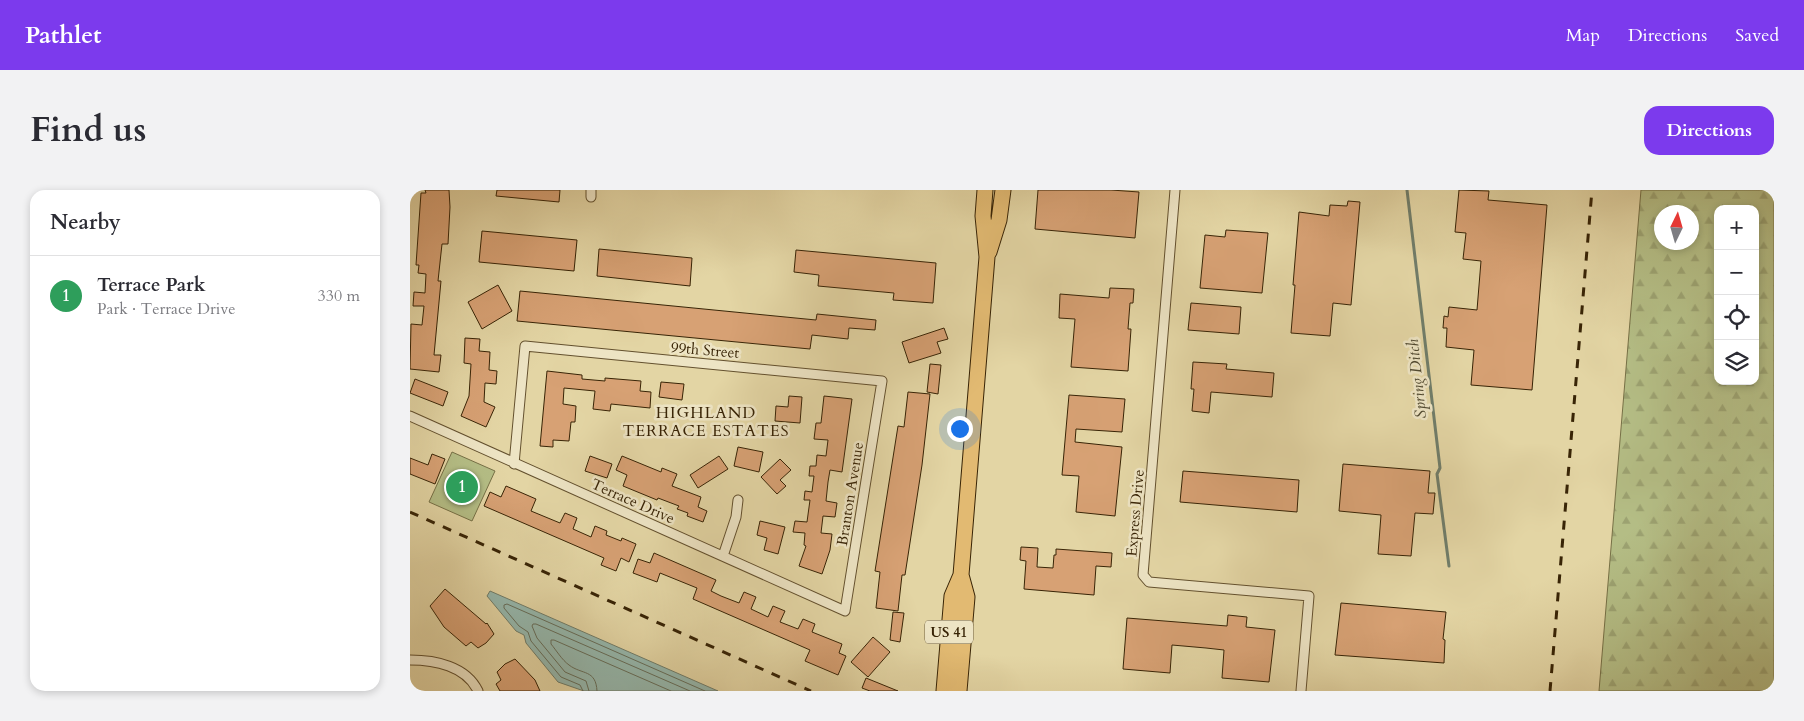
<!DOCTYPE html>
<meta charset="utf-8">
<style>
:root{--surface:#fff;--page:#f2f2f3;--text:#2b2b33;--muted:#7c7c81;--line:#e1e1e2;--accent:#7c3aed}
body{margin:0;font-family:Cardo,serif;background:var(--page);color:var(--text)}
.controls{position:absolute;right:15px;top:15px;display:grid;overflow:hidden;border-radius:10px;box-shadow:0 2px 8px #0003}
.controls button{width:45px;height:45px;display:grid;place-items:center;padding:0;border:0;border-bottom:1px solid var(--line);background:var(--surface);color:var(--text);font:25px sans-serif}
.compass{position:absolute;left:1244px;top:15px;width:45px;height:45px;border-radius:50%;background:var(--surface);box-shadow:0 2px 8px #0003;rotate:5deg}
.you{position:absolute;left:549px;top:238px;width:18px;height:18px;margin:-12px;border:4px solid #fff;border-radius:50%;background:#1a73e8;box-shadow:0 0 0 8px #1a73e833}
.badge{display:grid;place-items:center;width:32px;height:32px;border-radius:50%;background:var(--accent);color:#fff;font-size:16px;font-weight:700}
.pin{position:absolute;translate:-50% -50%;border:2px solid #fff;box-shadow:0 1px 5px #0006}
.list{margin:0;padding:0;list-style:none}
h2{display:flex;justify-content:space-between;align-items:center;height:65px;margin:0;padding:0 20px;font-size:21px}
h2 small{font-size:16px;font-weight:400;color:var(--muted)}
.list li{display:grid;grid-template-columns:32px 1fr auto;gap:15px;align-items:center;box-sizing:border-box;height:80px;padding:0 20px;border-top:1px solid var(--line)}
.list b{display:block;font-size:19px;white-space:nowrap}
.list p{margin:0;font-size:16px;white-space:nowrap;color:var(--muted)}
.list em{font-size:16px;font-style:normal;color:var(--muted)}
.icon{flex:none;width:28px;height:28px;fill:none;stroke:currentColor;stroke-width:2;stroke-linecap:round;stroke-linejoin:round}
.map{position:relative;flex:none;width:1364px;height:501px;overflow:hidden;border-radius:15px}
header{display:flex;align-items:center;gap:30px;box-sizing:border-box;height:70px;padding:0 25px;background:var(--accent);color:#fff}
header strong{font-size:24px}
nav{display:flex;gap:28px;margin-inline-start:auto;font-size:18px}
.intro{display:flex;align-items:center;justify-content:space-between;box-sizing:border-box;height:120px;padding:0 30px}
h1{margin:0;font-size:35px}
.button{padding:12px 22px;border-radius:15px;background:var(--accent);color:#fff;font-size:18px;font-weight:700}
main{display:flex;gap:30px;padding:0 30px}
aside{flex:1;background:var(--surface);border-radius:15px;box-shadow:0 2px 8px #0003}
.map>svg:first-child{display:block}
.forest{fill:url(#forest-firs);stroke:#767046;fill-rule:evenodd}
.park{fill:#b4bd85;stroke:#767046}
.water{fill:#96b8ad;stroke:#707d6a}
.lines{fill:none;stroke-linecap:round;stroke-linejoin:round}
.shore{stroke:#676e5a;stroke-width:1}
.stream{stroke:#707d6a;stroke-width:3}
.building{fill:#d7a174;stroke:#382406}
.minor-casing{stroke:#63502e;stroke-width:11}
.trunk-casing{stroke:#382406;stroke-width:17}
.minor{stroke:#ede4c4;stroke-width:9}
.trunk{stroke:#e2ba72;stroke-width:15}
.rail{stroke:#382406;stroke-width:3;stroke-dasharray:9 9;stroke-linecap:butt}
.labels{text-anchor:middle;stroke-width:5;stroke-linejoin:round;paint-order:stroke}
.shield{fill:#ede4c4;stroke:#6e5e3f;stroke-width:1}
.shield-label{font-size:14px;font-weight:bold;fill:#382406}
.street-label{font-size:15px;fill:#382406;stroke:#ede4c4}
.water-label{font-size:16px;font-style:italic;fill:#504930;stroke:#ede4c4}
.neighbourhood-label{font-size:16px;letter-spacing:1px;fill:#382406;stroke:#ede4c4}
</style>
<header>
<strong>Pathlet</strong>
<nav><a>Map</a><a>Directions</a><a>Saved</a></nav>
</header>
<div class="intro"><h1>Find us</h1><a class="button">Directions</a></div>
<main>
<aside>
<h2>Nearby<small></small></h2>
<ul class="list">
<li><span class="badge" style="background:#2e9e5b">1</span><div><b>Terrace Park</b><p>Park · Terrace Drive</p></div><em>330 m</em></li>
</ul>
</aside>
<div class="map">
<svg width="1364" height="501" viewBox="0 0 1364 501">
<defs>
<pattern id="forest-firs" width="22" height="20" patternUnits="userSpaceOnUse" patternTransform="scale(1.25)"><rect width="22" height="20" fill="#b4bd85"/><path d="M5 1l3.5 6h-7zM16 11l3.5 6h-7z" fill="#9ca271"/></pattern>
</defs>
<rect width="100%" height="100%" fill="#e3d5a4"/>
<filter id="stains"><feTurbulence type="fractalNoise" baseFrequency=".004" numOctaves="4"/><feColorMatrix values="0 0 0 0 .2 0 0 0 0 .09 0 0 0 0 .02 0 0 0 .5 -.17"/></filter>
<radialGradient id="worn" r=".72"><stop offset=".6" stop-color="#630" stop-opacity="0"/><stop offset="1" stop-color="#630" stop-opacity=".3"/></radialGradient>
<path class="forest" d="M1231,0H1364V501H1189ZM1308,19H1345V191H1308ZM1252,22H1282V52H1252Z"/>
<path class="park" d="M42,262L85,281L62,331L19,312Z"/>
<path class="water" d="M80,401L308,501H174L148,492L116,453L114,445L106,441L77,406Z"/>
<g class="lines">
<path class="shore" d="M173,501L170,495L151,487L121,451L118,442L109,436L94,418V415L97,414L295,501
M179,501L176,491L155,482L127,448L122,436L123,434H126L280,501
M187,501C186,479 172,485 159,475C152,470 146,460 141,454V450H144L261,501"/>
<path class="stream" d="M997,0L1030,278L1027,284L1039,376"/>
</g>
<path class="building" d="M15,0H39L40,17L38,54H32L28,91H31L24,165H31L29,182L0,179L1,134L12,135L14,116H3L4,102L15,103L16,84L8,83L9,75H6L11,3H16Z
M87,0H150L149,12L86,6Z
M628,0H701L729,2L725,48L625,39Z
M1049,0L1079,1L1078,10L1137,15L1122,200L1061,195L1064,160L1036,157L1037,138H1033L1034,126L1038,127L1039,117L1067,120L1071,71L1053,69L1056,43L1045,42Z
M938,11L950,12L941,115L923,113L920,146L881,143L885,95H883L889,22L919,26L920,15L937,16Z
M816,40L858,43L852,103L790,98L795,45L815,47Z
M72,41L167,50L164,81L69,72Z
M189,59L282,68L280,96L187,86Z
M386,60L526,73L523,113L483,110L484,103L408,96L409,85L384,82Z
M88,95L102,121L72,139L58,112Z
M700,98L724,99L723,113H720L718,139H721L718,181L661,177L665,129L649,128L650,104L699,108Z
M110,101L406,130L407,124L466,130L465,140L439,138L438,149L402,145L400,159L107,131Z
M781,113L831,117L829,144L778,140Z
M534,138L538,149L527,152L531,163L499,173L492,152Z
M55,148L70,149L69,161L80,162L79,180L87,181L86,194L75,193L74,212L85,217L76,237L51,226L59,206L61,174L54,173Z
M783,172L817,174L816,179L864,183L862,207L801,202L799,223L782,221L784,199H781Z
M520,174L531,175L528,204L517,202Z
M137,181L172,185V189L195,191V188L231,191L230,201L241,202L240,218L201,214L200,221L183,219L185,201L154,198L153,214L166,216L165,232H161L159,251L143,250V257L130,256Z
M5,189L38,202L33,216L0,203Z
M251,192L274,194L272,210L249,207Z
M498,202L520,204L512,275L495,385H492L488,421L466,418L470,382L465,381L488,236L494,237Z
M659,205L715,209L712,242L666,239L665,252L712,257L705,326L666,322L669,286L652,285Z
M379,206L392,207L390,233L365,231L366,216L378,217Z
M414,206L442,209L432,282L420,280L418,292L416,311L427,313L425,327L413,326L411,343L422,344L420,360L412,384L389,376L396,356L394,355L395,343L383,342L385,331L397,332L400,310H394L395,301L402,302L404,286H399L400,276H406L407,265L416,266L418,250L404,249L406,233H411Z
M328,257L353,262L349,282L324,276Z
M22,264L35,269L25,294L0,284V268L18,275Z
M180,266L202,274L197,288L175,281Z
M212,266L251,282L252,278L267,284L262,296L291,307L288,317L297,321L293,332L277,326L278,323L267,319L269,316L248,308L247,310L213,296L217,285L206,280Z
M309,266L318,279L288,298L280,285Z
M370,269L381,280L370,290L376,296L367,304L351,287Z
M933,274L1020,281L1018,303H1025L1023,324L1005,323L1001,366L968,364L971,325L929,321Z
M773,281L889,290L887,322L770,312Z
M96,296L126,309L121,321L150,333L155,323L167,328L163,339L181,347L185,336L197,341L196,345L211,351L212,348L226,354L219,372L211,368L206,381L191,375L194,368L74,316L80,302L91,307Z
M350,331L375,337L368,364L354,360L357,348L347,345Z
M611,357L628,358L627,377L643,378L644,365H646V359L702,363L701,377L686,376L684,405L614,399L616,371L610,370Z
M244,363L306,390L301,401L311,406L329,413L334,402L346,407L341,419L358,427L363,416L375,421L370,432L388,439L393,429L405,434L402,442L432,454L429,463L436,466L428,485L395,471L400,460L283,409L287,398L250,383L247,392L223,383L228,369L240,373Z
M35,399L76,434L77,433L84,444L76,453L68,458L61,452L56,456L34,437L20,416Z
M931,413L1036,422L1033,449L1035,450L1034,473L925,465Z
M483,422L494,423L490,452L480,450Z
M818,425L837,427L836,437L865,440L859,492L812,488L814,460L796,458L762,455L760,483L713,479L717,428L817,436Z
M463,447L480,462L458,487L441,472Z
M105,469L125,490L130,501H90L86,494L91,490L87,482L95,474Z
M456,488L488,501H460L452,498Z"/>
<g class="lines">
<defs>
<path id="minor" d="M765,0L733,385L739,392L899,406L891,501
M181,7V0
M0,226L435,421L472,191L115,156L104,274
M313,366L326,327L328,310
M0,470C25,470 56,476 68,501"/>
<path id="trunk" d="M579,62L589,30L593,0
M534,501L542,406L551,385L577,67L573,26L575,0
M549,501L557,407L551,385"/>
</defs>
<use href="#minor" class="minor-casing"/>
<use href="#trunk" class="trunk-casing"/>
<use href="#minor" class="minor"/>
<use href="#trunk" class="trunk"/>
<path class="rail" d="M0,322L401,501
M1140,501L1182,0"/>
</g>
<g class="labels">
<rect class="shield" x="515" y="430.5" width="48" height="23" rx="4"/>
<g class="shield-label">
<text x="539" y="447">US 41</text>
</g>
<g class="street-label">
<text transform="translate(295 160) rotate(5)" y="5">99th Street</text>
<text transform="translate(440 304) rotate(-81)" y="5">Branton Avenue</text>
<text transform="translate(223 311) rotate(24)" y="5">Terrace Drive</text>
<text transform="translate(725 323) rotate(-85)" y="5">Express Drive</text>
</g>
<g class="water-label">
<text transform="translate(1006 189) rotate(-96)" y="6">Spring Ditch</text>
</g>
<g class="neighbourhood-label">
<text x="296" y="228">HIGHLAND<tspan x="296" dy="18">TERRACE ESTATES</tspan></text>
</g>
</g>
<rect width="100%" height="100%" filter="url(#stains)"/>
<rect width="100%" height="100%" fill="url(#worn)"/>
</svg>
<div class="controls">
<button>+</button>
<button>−</button>
<button><svg class="icon" aria-label="locate" viewBox="0 0 24 24"><circle cx="12" cy="12" r="6"/><path d="M12 2v4M12 18v4M2 12h4M18 12h4"/></svg></button>
<button><svg class="icon" aria-label="layers" viewBox="0 0 24 24"><path d="M12 4l9 5-9 5-9-5zM3 14l9 5 9-5"/></svg></button>
</div>
<svg class="compass" viewBox="-18 -18 36 36"><path d="M0-13l5 13h-10z" fill="#e53935"/><path d="M0 13l5-13h-10z" fill="#7c7c81"/></svg>
<div class="you"></div>
<div class="pin badge" style="left:52px;top:297px;background:#2e9e5b">1</div>
</div>
</main>
